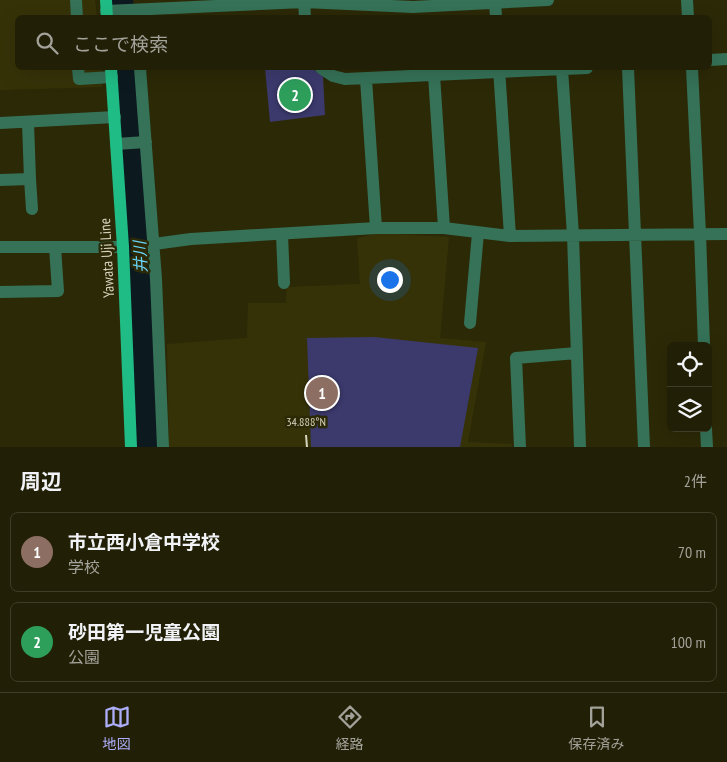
<!DOCTYPE html>
<html lang="ja">
<meta charset="utf-8">
<style>
:root{--surface:#211f05;--page:#2d2c13;--text:#f1f3f6;--muted:#a2a29a;--line:#3e3d27;--accent:#adaefb}
body{margin:0;font-family:"PT Sans Narrow","Noto Sans JP",sans-serif;background:var(--page);color:var(--text)}
.controls{position:absolute;right:15px;bottom:15px;display:grid;overflow:hidden;border-radius:8px;box-shadow:0 5px 20px #0002}
.controls button{width:45px;height:45px;display:grid;place-items:center;padding:0;border:0;border-bottom:1px solid var(--line);background:var(--surface);color:var(--text);font:25px sans-serif}
.you{position:absolute;left:389px;top:279px;width:18px;height:18px;margin:-12px;border:4px solid #fff;border-radius:50%;background:#1a73e8;box-shadow:0 0 0 8px #1a73e833}
.badge{display:grid;place-items:center;width:32px;height:32px;border-radius:50%;background:var(--accent);color:#fff;font-size:16px;font-weight:700}
.pin{position:absolute;translate:-50% -50%;border:2px solid #fff;box-shadow:0 1px 5px #0006}
.list{margin:0;padding:0;list-style:none}
h2{display:flex;justify-content:space-between;align-items:center;height:65px;margin:0;padding:0 20px;font-size:21px}
h2 small{font-size:16px;font-weight:400;color:var(--muted)}
.list li{display:grid;grid-template-columns:32px 1fr auto;gap:15px;align-items:center;box-sizing:border-box;height:80px;margin:0 10px 10px;padding:0 10px;border:1px solid var(--line);border-radius:8px}
.list b{display:block;font-size:19px;white-space:nowrap}
.list p{margin:0;font-size:16px;white-space:nowrap;color:var(--muted)}
.list em{font-size:16px;font-style:normal;color:var(--muted)}
.icon{flex:none;width:28px;height:28px;fill:none;stroke:currentColor;stroke-width:2;stroke-linecap:round;stroke-linejoin:round}
.map{position:relative;flex:none;width:727px;height:447px;overflow:hidden}
.search{position:absolute;background:var(--surface);box-shadow:0 5px 20px #0002;left:15px;right:15px;top:15px;height:55px;display:flex;align-items:center;gap:12px;box-sizing:border-box;padding:0 18px;border-radius:8px;color:var(--muted);font-size:19px}
.sheet{height:245px;background:var(--surface)}
nav{display:flex;justify-content:space-around;align-items:center;box-sizing:border-box;height:70px;border-top:1px solid var(--line);background:var(--surface);font-size:14px;color:var(--muted)}
nav a{display:grid;justify-items:center;gap:2px}
nav .on{color:var(--accent)}
.map>svg:first-child{display:block}
.built{fill:#363208}
.green{fill:#3c3a6d}
.lines{fill:none;stroke-linecap:round;stroke-linejoin:round}
.river{stroke:#0c1a1f;stroke-width:24}
.minor{stroke:#357257;stroke-width:12}
.major{stroke:#20bc85;stroke-width:12}
.ticks{fill:none;stroke:#d6d4bd;stroke-width:2}
.labels{text-anchor:middle;stroke-width:5;stroke-linejoin:round;paint-order:stroke}
.street-label{font-size:15px;fill:#d6d4bd;stroke:#2c2907}
.water-label{font-size:16px;font-style:italic;fill:#68d6fc;stroke:#2c2907}
.ticks-label{font-size:12px;text-anchor:middle;fill:#d6d4bd;stroke:#2c2907;stroke-width:5;stroke-linejoin:round;paint-order:stroke}
</style>
<div class="map">
<svg width="727" height="447" viewBox="0 0 727 447">
<rect width="100%" height="100%" fill="#2c2907"/>
<path class="built" d="M0,0H95L97,17L18,18V68H101L102,87L0,90Z
M380,233L449,237L440,338L486,342L468,442L512,444V447H169L167,344L247,338L248,303H286L287,287L360,284L357,238Z"/>
<path class="green" d="M265,68H311L323,76L325,115L270,122Z
M374,337L478,348L460,447H311L307,338Z"/>
<g class="lines">
<path class="river" d="M121,0L123,18
M126,68L140,256L147,447"/>
<path class="minor" d="M76,0L77,18
M304,0L305,18
M495,0L496,18
M687,0L688,18
M106,11L304,2L413,7L548,0
M710,60L727,59
M78,68L79,79L112,77
M140,68L156,279L163,447
M321,68L333,76L345,79L587,68
M499,68L510,236
M628,68L644,447
M692,68L700,234L704,346
M562,69L573,235L580,447
M434,75L444,228
M366,79L376,228H444L510,236L727,234
M0,123L115,117
M116,144L146,142
M30,179L32,209
M0,180L30,179L28,123
M282,234L284,283
M154,244L191,239L376,228
M0,247H123
M0,292L58,291L55,247
M470,323L478,233
M706,428L707,447
M520,447L516,358L577,353"/>
<path class="major" d="M106,0L107,18
M111,68L123,247L131,447"/>
</g>
<path class="ticks" d="M306,435L307,447"/>
<g class="labels">
<g class="street-label">
<text transform="translate(107 258) rotate(-93)" y="5">Yawata Uji Line</text>
</g>
<g class="water-label">
<text transform="translate(140 257) rotate(-93)" y="6">井川</text>
</g>
</g>
<g class="ticks-label">
<text x="306" y="426">34.888°N</text>
</g>
</svg>
<div class="controls">
<button><svg class="icon" aria-label="locate" viewBox="0 0 24 24"><circle cx="12" cy="12" r="6"/><path d="M12 2v4M12 18v4M2 12h4M18 12h4"/></svg></button>
<button><svg class="icon" aria-label="layers" viewBox="0 0 24 24"><path d="M12 4l9 5-9 5-9-5zM3 14l9 5 9-5"/></svg></button>
</div>
<div class="you"></div>
<div class="pin badge" style="left:322px;top:393px;background:#8d6e63">1</div>
<div class="pin badge" style="left:295px;top:95px;background:#2e9e5b">2</div>
<div class="search"><svg class="icon" aria-label="search" viewBox="0 0 24 24"><circle cx="10" cy="10" r="6"/><path d="M15 15l6 6"/></svg>ここで検索</div>
</div>
<section class="sheet">
<h2>周辺<small>2件</small></h2>
<ul class="list">
<li><span class="badge" style="background:#8d6e63">1</span><div><b>市立西小倉中学校</b><p>学校</p></div><em>70 m</em></li>
<li><span class="badge" style="background:#2e9e5b">2</span><div><b>砂田第一児童公園</b><p>公園</p></div><em>100 m</em></li>
</ul>
</section>
<nav>
<a class="on"><svg class="icon" aria-label="map" viewBox="0 0 24 24"><path d="M3 6l6-2 6 2 6-2v14l-6 2-6-2-6 2zM9 4v14M15 6v14"/></svg>地図</a>
<a><svg class="icon" aria-label="directions" viewBox="0 0 24 24"><path d="M12 3l9 9-9 9-9-9zM9 14v-3h6M13 9l2 2-2 2"/></svg>経路</a>
<a><svg class="icon" aria-label="saved" viewBox="0 0 24 24"><path d="M7 4h10v16l-5-4-5 4z"/></svg>保存済み</a>
</nav>
